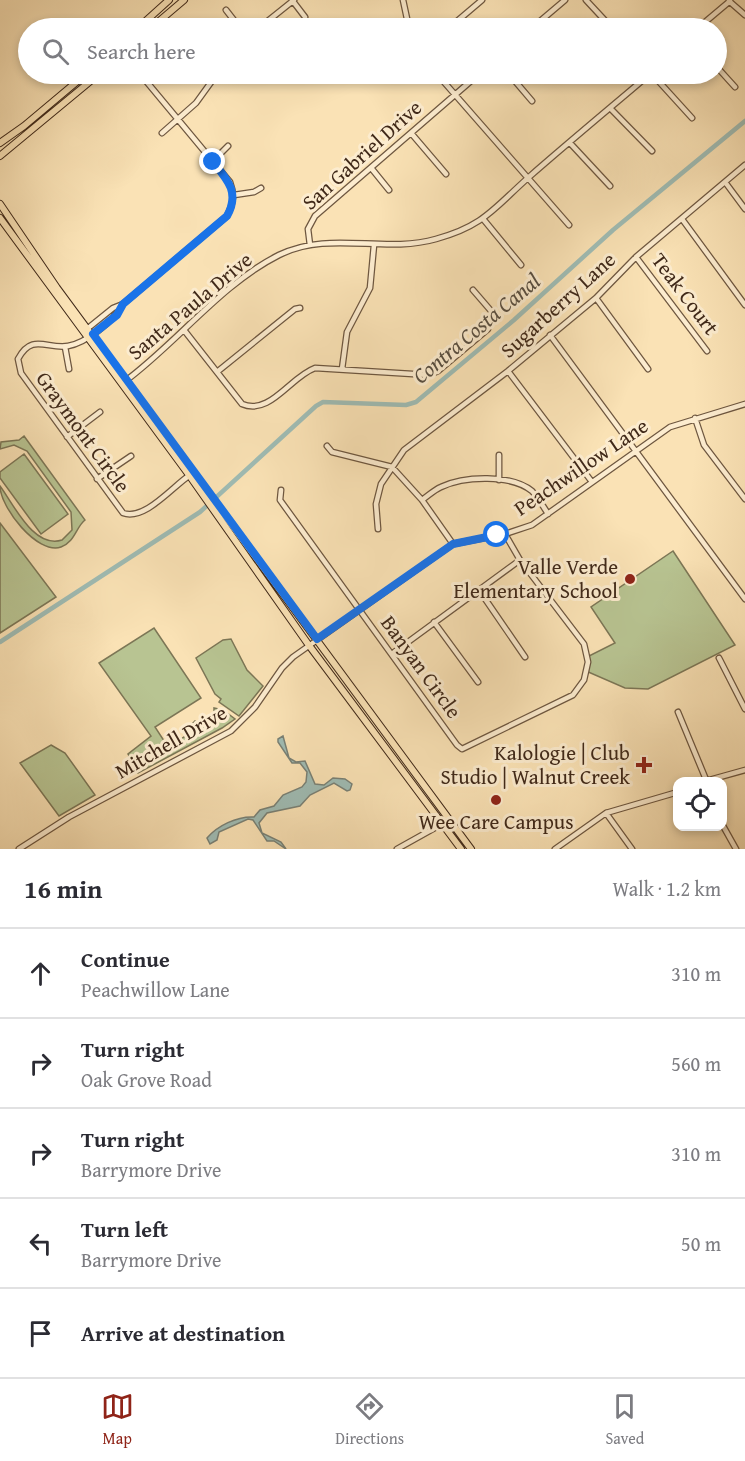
<!DOCTYPE html>
<meta charset="utf-8">
<style>
:root{--surface:#fff;--page:#f2f2f3;--text:#2b2b33;--muted:#7c7c81;--line:#e1e1e2;--accent:#8f2418}
body{margin:0;font-family:"Gentium Book Plus",serif;background:var(--page);color:var(--text)}
.controls{position:absolute;right:18px;bottom:18px;display:grid;overflow:hidden;border-radius:12px;box-shadow:0 3px 9px #0003}
.controls button{width:54px;height:54px;display:grid;place-items:center;padding:0;border:0;border-bottom:2px solid var(--line);background:var(--surface);color:var(--text);font:30px sans-serif}
.stop{position:absolute;width:18px;height:18px;margin:-14px;border:4px solid #1a73e8;border-radius:50%;background:#fff}
.stop.end{background:#1a73e8;border-color:#fff;box-shadow:0 2px 6px #0008}
.list{margin:0;padding:0;list-style:none}
h2{display:flex;justify-content:space-between;align-items:center;height:78px;margin:0;padding:0 24px;font-size:26px}
h2 small{font-size:20px;font-weight:400;color:var(--muted)}
.list li{display:grid;grid-template-columns:39px 1fr auto;gap:18px;align-items:center;box-sizing:border-box;height:90px;padding:0 24px;border-top:2px solid var(--line)}
.list b{display:block;font-size:22px;white-space:nowrap}
.list p{margin:0;font-size:20px;white-space:nowrap;color:var(--muted)}
.list em{font-size:20px;font-style:normal;color:var(--muted)}
.icon{flex:none;width:33px;height:33px;fill:none;stroke:currentColor;stroke-width:2;stroke-linecap:round;stroke-linejoin:round}
.map{position:relative;flex:none;width:745px;height:849px;overflow:hidden}
.search{position:absolute;background:var(--surface);box-shadow:0 3px 9px #0003;left:18px;right:18px;top:18px;height:66px;display:flex;align-items:center;gap:15px;box-sizing:border-box;padding:0 21px;border-radius:33px;color:var(--muted);font-size:22px}
.sheet{height:528px;background:var(--surface)}
nav{display:flex;justify-content:space-around;align-items:center;box-sizing:border-box;height:84px;border-top:2px solid var(--line);background:var(--surface);font-size:16px;color:var(--muted)}
nav a{display:grid;justify-items:center;gap:3px}
nav .on{color:var(--accent)}
.map>svg:first-child{display:block}
.green{fill:#b8c492;stroke:#7c7656;stroke-width:1.5}
.water{fill:#9fbcb4;stroke:#798176;stroke-width:1.5}
.lines{fill:none;stroke-linecap:round;stroke-linejoin:round}
.canal{stroke:#9fbcb4;stroke-width:4.5}
.minor-casing{stroke:#6e5740;stroke-width:7}
.major-casing{stroke:#402919;stroke-width:8}
.minor{stroke:#fceccf;stroke-width:4.5}
.major{stroke:#fae2b5;stroke-width:6}
.route{stroke:#1a73e8;stroke-width:8}
.poi-dot{fill:#8f2418;stroke:#fceccf;stroke-width:2}
.labels{text-anchor:middle;stroke-width:6;stroke-linejoin:round;paint-order:stroke}
.street-label{font-size:21px;fill:#402919;stroke:#fceccf}
.poi-label{font-size:21px;fill:#402919;stroke:#fceccf;text-anchor:end}
.water-label{font-size:22px;font-style:italic;fill:#584e40;stroke:#fceccf}
</style>
<div class="map">
<svg width="745" height="849" viewBox="0 0 745 849">
<rect width="100%" height="100%" fill="#fae2b5"/>
<filter id="stains"><feTurbulence type="fractalNoise" baseFrequency=".00333" numOctaves="4"/><feColorMatrix values="0 0 0 0 .2 0 0 0 0 .09 0 0 0 0 .02 0 0 0 .5 -.17"/></filter>
<radialGradient id="worn" r=".72"><stop offset=".6" stop-color="#630" stop-opacity="0"/><stop offset="1" stop-color="#630" stop-opacity=".3"/></radialGradient>
<path class="green" d="M24,436L85,520C76,527 75,542 61,547C37,555 0,507 0,486C14,505 34,549 62,540L72,530L71,512L27,451L14,445L0,449L1,442L19,440Z
M24,454L68,514L41,534L0,478V472Z
M0,523L56,597L0,633Z
M673,551L735,645L648,689L625,688L586,671L587,657L615,643L591,607Z
M154,628L201,698L155,727L168,747L189,734L187,729L195,721L198,723L214,713V708L223,710L235,719L222,728L138,773L128,754L151,736L99,663Z
M231,639L247,670L263,686L239,716L219,702L221,699L215,694L196,658L223,640Z
M51,745L65,753L95,795L59,816L20,763Z"/>
<path class="water" d="M283,736L289,758L296,762L305,761L315,784L324,785L333,778L345,779L352,784L350,790L347,791L334,783L310,795L300,806L267,813L259,823L262,833L281,842L286,849L274,841H267L253,820L248,819L219,832L217,840L210,844L207,838C217,826 237,816 254,817L260,810L274,806L283,795L302,787L306,782L307,772L300,763H292L278,742V739Z"/>
<g class="lines">
<path class="canal" d="M0,642L200,512L316,406L323,402L406,405L416,402L514,320L613,230L745,121"/>
<defs>
<path id="minor" d="M292,0L305,17
M403,0L409,28
M586,0L612,28
M729,1L745,15
M226,10L240,28
M259,28L294,0
M449,28L482,0
M532,28L565,0
M698,28L730,1
M716,66L735,87
M437,74L569,225
M509,74L532,101
M652,74L692,118
M610,108L652,151
M162,133L196,103L217,74
M411,133L446,174
M570,143L610,186
M213,161L228,146
M372,169L389,190
M725,182L745,209
M234,195L254,192L261,188
M682,219L745,305
M484,220L521,265
M310,245L308,229L315,216L479,74
M636,257L707,351
M596,298L648,369
M123,304L227,216C233,204 235,195 230,182L146,81
M87,329L113,308L123,304C114,321 86,343 68,346C48,350 32,332 18,359L21,373L123,513C145,521 173,486 190,475
M184,330L242,404C270,416 290,377 315,368L429,375L438,371L488,329L492,312L473,290
M550,335L745,599
M65,347L69,369
M342,369L347,332L370,288L374,245
M508,371L592,482
M217,372L295,309L300,308
M124,382C176,344 221,284 279,255C330,230 383,254 436,239C484,226 494,208 529,177C569,142 610,108 650,74
M695,418L704,445L745,499
M67,437L100,412
M327,446L332,452L392,467L422,500L453,544
M97,479L131,456
M499,480V455
M281,490L280,500L457,745L462,749L573,695L584,680L588,662L584,644L520,560L505,534
M422,500C428,496 434,490 441,487C464,476 511,474 532,491C538,497 543,506 548,514
M378,529L376,504L381,484L404,450L508,371L596,298L636,257L745,165
M479,590L525,657
M434,622L478,682
M393,653L520,560
M719,658L745,709
M678,712L707,782
M702,782L745,770
M606,813L632,849
M722,824L736,849
M19,849L69,817L231,731L255,707L282,668L293,657L453,544L505,534L532,525L670,427L745,404
M397,849L449,820
M555,849L606,813L678,792"/>
<path id="major" d="M138,28L169,0
M151,28L184,0
M0,143L24,126L86,74
M0,156L99,74
M0,204L57,288L471,849
M0,218L189,475L308,644L461,849"/>
</defs>
<use href="#minor" class="minor-casing"/>
<use href="#major" class="major-casing"/>
<use href="#minor" class="minor"/>
<use href="#major" class="major"/>
</g>
<g class="lines">
<path class="route" d="M213,162C228,180 240,193 227,216L123,304L117,315L93,334L317,639L453,544L497,535"/>
</g>
<g class="poi-dot">
<circle cx="630" cy="579" r="6"/>
<path d="M641 756h6v6h6v6h-6v6h-6v-6h-6v-6h6z"/>
<circle cx="496" cy="800" r="6"/>
</g>
<g class="labels">
<g class="street-label">
<text transform="translate(362 155) rotate(-42)" y="7">San Gabriel Drive</text>
<text transform="translate(685 294) rotate(53)" y="7">Teak Court</text>
<text transform="translate(558 305) rotate(-42)" y="7">Sugarberry Lane</text>
<text transform="translate(190 306) rotate(-40)" y="7">Santa Paula Drive</text>
<text transform="translate(83 432) rotate(54)" y="7">Graymont Circle</text>
<text transform="translate(581 467) rotate(-34)" y="7">Peachwillow Lane</text>
<text transform="translate(421 667) rotate(54)" y="7">Banyan Circle</text>
<text transform="translate(171 742) rotate(-30)" y="7">Mitchell Drive</text>
</g>
<g class="poi-label">
<text x="618" y="574">Valle Verde<tspan x="618" dy="24">Elementary School</tspan></text>
<text x="630" y="760">Kalologie | Club<tspan x="630" dy="24">Studio | Walnut Creek</tspan></text>
<text x="496" y="829" text-anchor="middle">Wee Care Campus</text>
</g>
<g class="water-label">
<text transform="translate(476 328) rotate(-40)" y="8">Contra Costa Canal</text>
</g>
</g>
<rect width="100%" height="100%" filter="url(#stains)"/>
<rect width="100%" height="100%" fill="url(#worn)"/>
</svg>
<div class="controls">
<button><svg class="icon" aria-label="locate" viewBox="0 0 24 24"><circle cx="12" cy="12" r="6"/><path d="M12 2v4M12 18v4M2 12h4M18 12h4"/></svg></button>
</div>
<div class="stop" style="left:497px;top:535px"></div>
<div class="stop end" style="left:213px;top:162px"></div>
<div class="search"><svg class="icon" aria-label="search" viewBox="0 0 24 24"><circle cx="10" cy="10" r="6"/><path d="M15 15l6 6"/></svg>Search here</div>
</div>
<section class="sheet">
<h2>16 min<small>Walk · 1.2 km</small></h2>
<ul class="list">
<li><svg class="icon" aria-label="ahead" viewBox="0 0 24 24"><path d="M12 20V5M6 11l6-6 6 6"/></svg><div><b>Continue</b><p>Peachwillow Lane</p></div><em>310 m</em></li>
<li><svg class="icon" aria-label="right" viewBox="0 0 24 24"><path d="M7 20v-9h11M14 6l5 5-5 5"/></svg><div><b>Turn right</b><p>Oak Grove Road</p></div><em>560 m</em></li>
<li><svg class="icon" aria-label="right" viewBox="0 0 24 24"><path d="M7 20v-9h11M14 6l5 5-5 5"/></svg><div><b>Turn right</b><p>Barrymore Drive</p></div><em>310 m</em></li>
<li><svg class="icon" aria-label="left" viewBox="0 0 24 24"><path d="M17 20v-9H6M10 6l-5 5 5 5"/></svg><div><b>Turn left</b><p>Barrymore Drive</p></div><em>50 m</em></li>
<li><svg class="icon" aria-label="arrive" viewBox="0 0 24 24"><path d="M6 21V4h12l-3 4 3 4H6"/></svg><div><b>Arrive at destination</b></div></li>
</ul>
</section>
<nav>
<a class="on"><svg class="icon" aria-label="map" viewBox="0 0 24 24"><path d="M3 6l6-2 6 2 6-2v14l-6 2-6-2-6 2zM9 4v14M15 6v14"/></svg>Map</a>
<a><svg class="icon" aria-label="directions" viewBox="0 0 24 24"><path d="M12 3l9 9-9 9-9-9zM9 14v-3h6M13 9l2 2-2 2"/></svg>Directions</a>
<a><svg class="icon" aria-label="saved" viewBox="0 0 24 24"><path d="M7 4h10v16l-5-4-5 4z"/></svg>Saved</a>
</nav>
